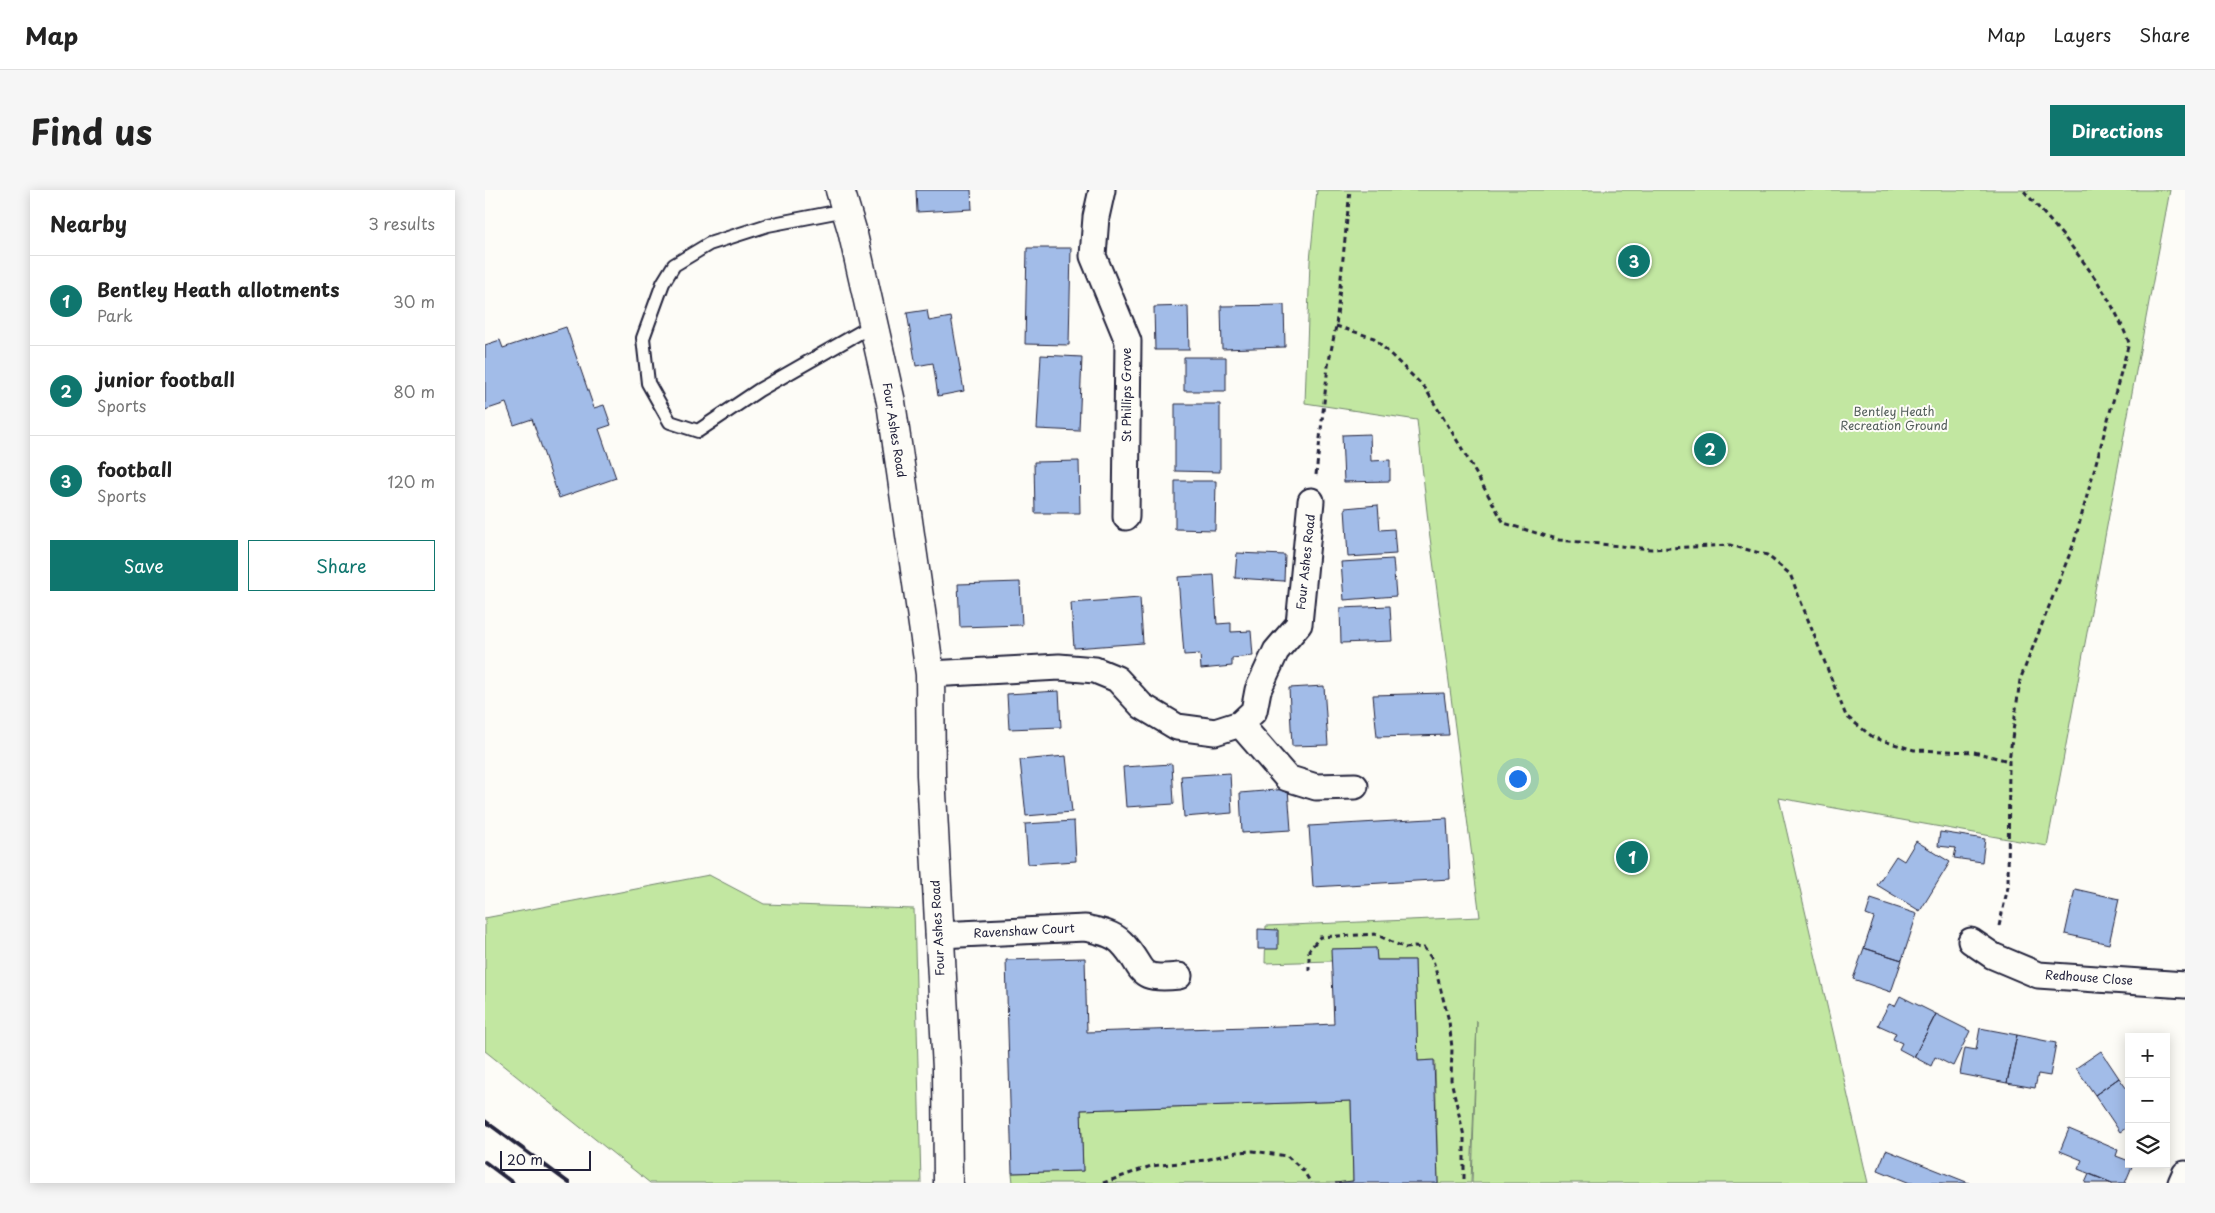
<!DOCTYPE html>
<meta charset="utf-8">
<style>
:root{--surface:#fff;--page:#f6f6f6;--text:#222;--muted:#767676;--line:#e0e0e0;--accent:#0f766e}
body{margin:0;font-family:"Playpen Sans",sans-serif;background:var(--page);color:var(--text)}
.controls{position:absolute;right:15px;bottom:15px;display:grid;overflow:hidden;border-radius:0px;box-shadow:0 2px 12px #0003}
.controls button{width:45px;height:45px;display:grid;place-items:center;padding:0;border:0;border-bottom:1px solid var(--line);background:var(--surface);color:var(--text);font:25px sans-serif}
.scale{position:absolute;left:15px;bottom:12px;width:91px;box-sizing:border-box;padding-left:5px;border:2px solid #22223b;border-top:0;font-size:14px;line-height:18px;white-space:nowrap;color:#22223b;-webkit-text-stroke:4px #fdfcf7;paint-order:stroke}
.you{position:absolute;left:1032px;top:588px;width:18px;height:18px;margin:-12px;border:4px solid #fff;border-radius:50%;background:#1a73e8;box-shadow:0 0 0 8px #1a73e833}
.badge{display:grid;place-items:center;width:32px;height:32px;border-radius:50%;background:var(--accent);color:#fff;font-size:16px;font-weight:700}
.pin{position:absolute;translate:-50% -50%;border:2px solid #fff;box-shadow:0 1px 5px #0006}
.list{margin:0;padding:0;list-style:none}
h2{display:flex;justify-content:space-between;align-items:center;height:65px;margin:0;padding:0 20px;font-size:21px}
h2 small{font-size:16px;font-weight:400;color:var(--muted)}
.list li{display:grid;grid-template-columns:32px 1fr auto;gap:15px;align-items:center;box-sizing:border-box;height:90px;padding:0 20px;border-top:1px solid var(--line)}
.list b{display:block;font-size:19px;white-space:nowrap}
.list p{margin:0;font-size:16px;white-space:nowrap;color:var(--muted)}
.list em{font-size:16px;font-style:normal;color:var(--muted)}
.actions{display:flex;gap:10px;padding:15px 20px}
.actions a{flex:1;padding:11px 0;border:1px solid var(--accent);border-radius:0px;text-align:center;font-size:18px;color:var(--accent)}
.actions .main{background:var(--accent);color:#fff}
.icon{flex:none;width:28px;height:28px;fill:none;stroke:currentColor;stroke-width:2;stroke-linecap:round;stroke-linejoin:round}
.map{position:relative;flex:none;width:1700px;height:993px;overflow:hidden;border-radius:0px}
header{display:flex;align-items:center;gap:30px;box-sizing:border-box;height:70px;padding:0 25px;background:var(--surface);border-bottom:1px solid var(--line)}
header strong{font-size:24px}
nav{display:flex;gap:28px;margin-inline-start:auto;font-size:18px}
.intro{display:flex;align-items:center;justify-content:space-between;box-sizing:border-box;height:120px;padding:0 30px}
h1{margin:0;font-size:35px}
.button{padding:12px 22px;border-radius:0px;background:var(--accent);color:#fff;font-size:18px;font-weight:700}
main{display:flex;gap:30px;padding:0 30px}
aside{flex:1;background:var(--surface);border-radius:0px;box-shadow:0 2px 12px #0003}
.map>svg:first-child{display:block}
.green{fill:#c2e7a1;stroke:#72846e}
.building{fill:#a2bce8;stroke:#22223b}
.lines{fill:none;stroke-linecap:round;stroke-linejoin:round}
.lane-casing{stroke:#22223b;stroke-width:16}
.street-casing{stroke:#22223b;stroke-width:29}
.secondary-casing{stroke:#22223b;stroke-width:31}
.path{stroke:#22223b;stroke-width:3;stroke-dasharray:5 4;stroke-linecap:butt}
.lane{stroke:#fdfcf7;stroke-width:12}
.street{stroke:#fdfcf7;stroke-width:25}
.secondary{stroke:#fdfcf7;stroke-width:28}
.rail{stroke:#22223b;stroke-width:4}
.labels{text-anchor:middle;stroke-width:4;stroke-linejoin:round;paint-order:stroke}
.street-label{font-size:12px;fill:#22223b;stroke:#fdfcf7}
.park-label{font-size:12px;fill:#525d5a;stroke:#fdfcf7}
</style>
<header>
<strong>Map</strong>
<nav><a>Map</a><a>Layers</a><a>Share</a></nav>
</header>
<div class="intro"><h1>Find us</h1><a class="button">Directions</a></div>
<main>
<aside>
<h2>Nearby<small>3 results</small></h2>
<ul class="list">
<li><span class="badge">1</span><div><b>Bentley Heath allotments</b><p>Park</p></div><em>30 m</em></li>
<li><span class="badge">2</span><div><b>junior football</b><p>Sports</p></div><em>80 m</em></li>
<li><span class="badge">3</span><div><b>football</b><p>Sports</p></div><em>120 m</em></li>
</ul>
<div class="actions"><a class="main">Save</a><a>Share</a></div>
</aside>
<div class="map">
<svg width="1700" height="993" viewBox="0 0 1700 993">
<rect width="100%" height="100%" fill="#fdfcf7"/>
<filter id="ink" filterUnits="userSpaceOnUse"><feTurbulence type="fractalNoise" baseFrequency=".02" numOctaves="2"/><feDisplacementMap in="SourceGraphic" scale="10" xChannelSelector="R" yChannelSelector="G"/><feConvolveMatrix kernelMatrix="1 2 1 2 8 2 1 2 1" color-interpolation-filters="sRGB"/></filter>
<g filter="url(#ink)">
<path class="green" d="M832,0H1685L1562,656L1294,608L1383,993H987L992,831L986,993H953L950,871H933L930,770H892L891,758L847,759V771L780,773L781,736L995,727L944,340L932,230L820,213L825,71Z
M224,685L279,714L429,719L436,993H165L0,861V728Z
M866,911L868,991L850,993H528L527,983L598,981L596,920Z"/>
<path class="building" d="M431,0H486L487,19L432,22Z
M542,58H586L584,155L540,154Z
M799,115L800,157L737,159L736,116Z
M703,116L704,160H670L669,117Z
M442,120L444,131L466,127L479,201L453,206L448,173L431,176L422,123Z
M81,137L109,218L119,215L126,235L114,239L131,288L74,308L47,229L29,235L21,213L0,220V155L15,150L18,158Z
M556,165L597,167L594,241L552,239Z
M699,167H741V201H699Z
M690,214H735V282L690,281Z
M885,244L886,271L905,270V291L859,292L857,245Z
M594,271L595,323H550L549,272Z
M690,291H731L730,340L690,339Z
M893,315L895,340L909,339L911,364L863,367L860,318Z
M752,363L800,365L799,391L750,388Z
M908,369L911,406L859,410L856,372Z
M729,385L732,434L746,433V442L766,441L768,466L747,468V476L716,479L715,464L699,465L693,387Z
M535,392L537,435L475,437L473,394Z
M655,408L658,453L589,458L586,413Z
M905,416L907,451L856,453L855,418Z
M839,496L843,555L807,556L804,498Z
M574,501L576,537L524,539L522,504Z
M959,503L964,545L892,547L888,505Z
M581,566L587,622L541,626L535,570Z
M687,574L689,614L641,617L638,577Z
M745,583L747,623L699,627L696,586Z
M803,599L806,640L757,643L755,603Z
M962,628L965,689L828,697L824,636Z
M589,631L591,671L543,674L540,634Z
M1455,642L1500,649L1497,672L1469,668L1471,658L1453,656Z
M1431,651L1465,672L1435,721L1392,695L1411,666L1419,671Z
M1590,699L1634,709L1624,754L1580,744Z
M1386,709L1432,724L1417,770L1379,758L1389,728L1381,725Z
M773,739L793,740V759H773Z
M891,758L892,770H930L933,871L949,870L953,993H850L868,991L866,911L596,920L598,981L527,983L521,770L600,768L602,842L828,835L849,834L846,759Z
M1379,758L1417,770L1406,802L1368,789Z
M1415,806L1451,824L1429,867L1414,859L1417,853L1408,849L1411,843L1393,835L1404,814L1410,816Z
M1451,824L1485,841L1468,876L1450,867L1446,876L1429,867Z
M1495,838L1532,845L1522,893L1475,884L1480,858L1491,860Z
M1532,845L1571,853L1565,886L1553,884L1550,898L1522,893Z
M1616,861L1634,888L1610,905L1591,878Z
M1634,888L1644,902V936L1635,942L1610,905Z
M1584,939L1633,960L1631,966L1644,971V974H1648L1640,993H1627L1593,979L1597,970L1575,961Z
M1401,960L1484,993H1425L1393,980Z
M1604,984L1627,993H1600Z"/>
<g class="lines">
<defs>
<path id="lane" d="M361,20L283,35L224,54L189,75L178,93L158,148L163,193L185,232L213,241L274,200L388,135"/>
<path id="street" d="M617,0L611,27L608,66L643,151L641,327
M445,484L574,477L610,480L632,489L657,516L692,537L730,542L755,534L769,521L773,500L791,461L814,434L826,311
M755,534L802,588L831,597L870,596
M454,745L600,738C613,741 627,743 636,752C662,778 647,791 694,786
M1486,751L1508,766L1553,785L1700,795
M1696,993L1700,984"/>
<path id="secondary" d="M355,0L367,40L406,212L445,484L446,585L462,879L463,993"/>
</defs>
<use href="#lane" class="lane-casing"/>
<use href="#street" class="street-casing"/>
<use href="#secondary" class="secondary-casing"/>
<path class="path" d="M851,136L889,148L940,198L976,257L1019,333L1074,350L1166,359L1245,355L1282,365L1305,384L1361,526L1389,548L1429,560L1489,562L1524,571
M831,285L843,176L851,136L865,0
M1514,736L1523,697L1524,571L1535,490L1589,353L1644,153C1623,95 1579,46 1538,0
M824,781V760L835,747L890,744L920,758L929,757L939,758L948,770L964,831L967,858L966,890L979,946V993
M618,993L666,976L721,970L752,962L768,961L802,966L818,980L826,993"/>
<use href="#lane" class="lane"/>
<use href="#street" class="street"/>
<use href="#secondary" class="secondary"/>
<path class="rail" d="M0,931L84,993
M0,972L28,993"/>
</g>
</g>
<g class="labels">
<g class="street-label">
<text transform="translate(642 205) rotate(-90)" y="4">St Phillips Grove</text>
<text transform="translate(409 240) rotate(81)" y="4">Four Ashes Road</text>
<text transform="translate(821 372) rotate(-84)" y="4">Four Ashes Road</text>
<text transform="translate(453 738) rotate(-93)" y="4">Four Ashes Road</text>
<text transform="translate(539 741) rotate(-3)" y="4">Ravenshaw Court</text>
<text transform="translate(1604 788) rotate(4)" y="4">Redhouse Close</text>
</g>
<g class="park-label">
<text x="1409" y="226">Bentley Heath<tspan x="1409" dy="14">Recreation Ground</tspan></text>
</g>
</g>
</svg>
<div class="controls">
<button>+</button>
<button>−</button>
<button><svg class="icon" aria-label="layers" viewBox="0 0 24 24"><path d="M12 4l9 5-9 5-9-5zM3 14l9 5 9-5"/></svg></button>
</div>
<div class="scale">20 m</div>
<div class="you"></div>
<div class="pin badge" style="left:1147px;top:667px">1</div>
<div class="pin badge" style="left:1225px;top:259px">2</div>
<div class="pin badge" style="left:1149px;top:71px">3</div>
</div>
</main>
